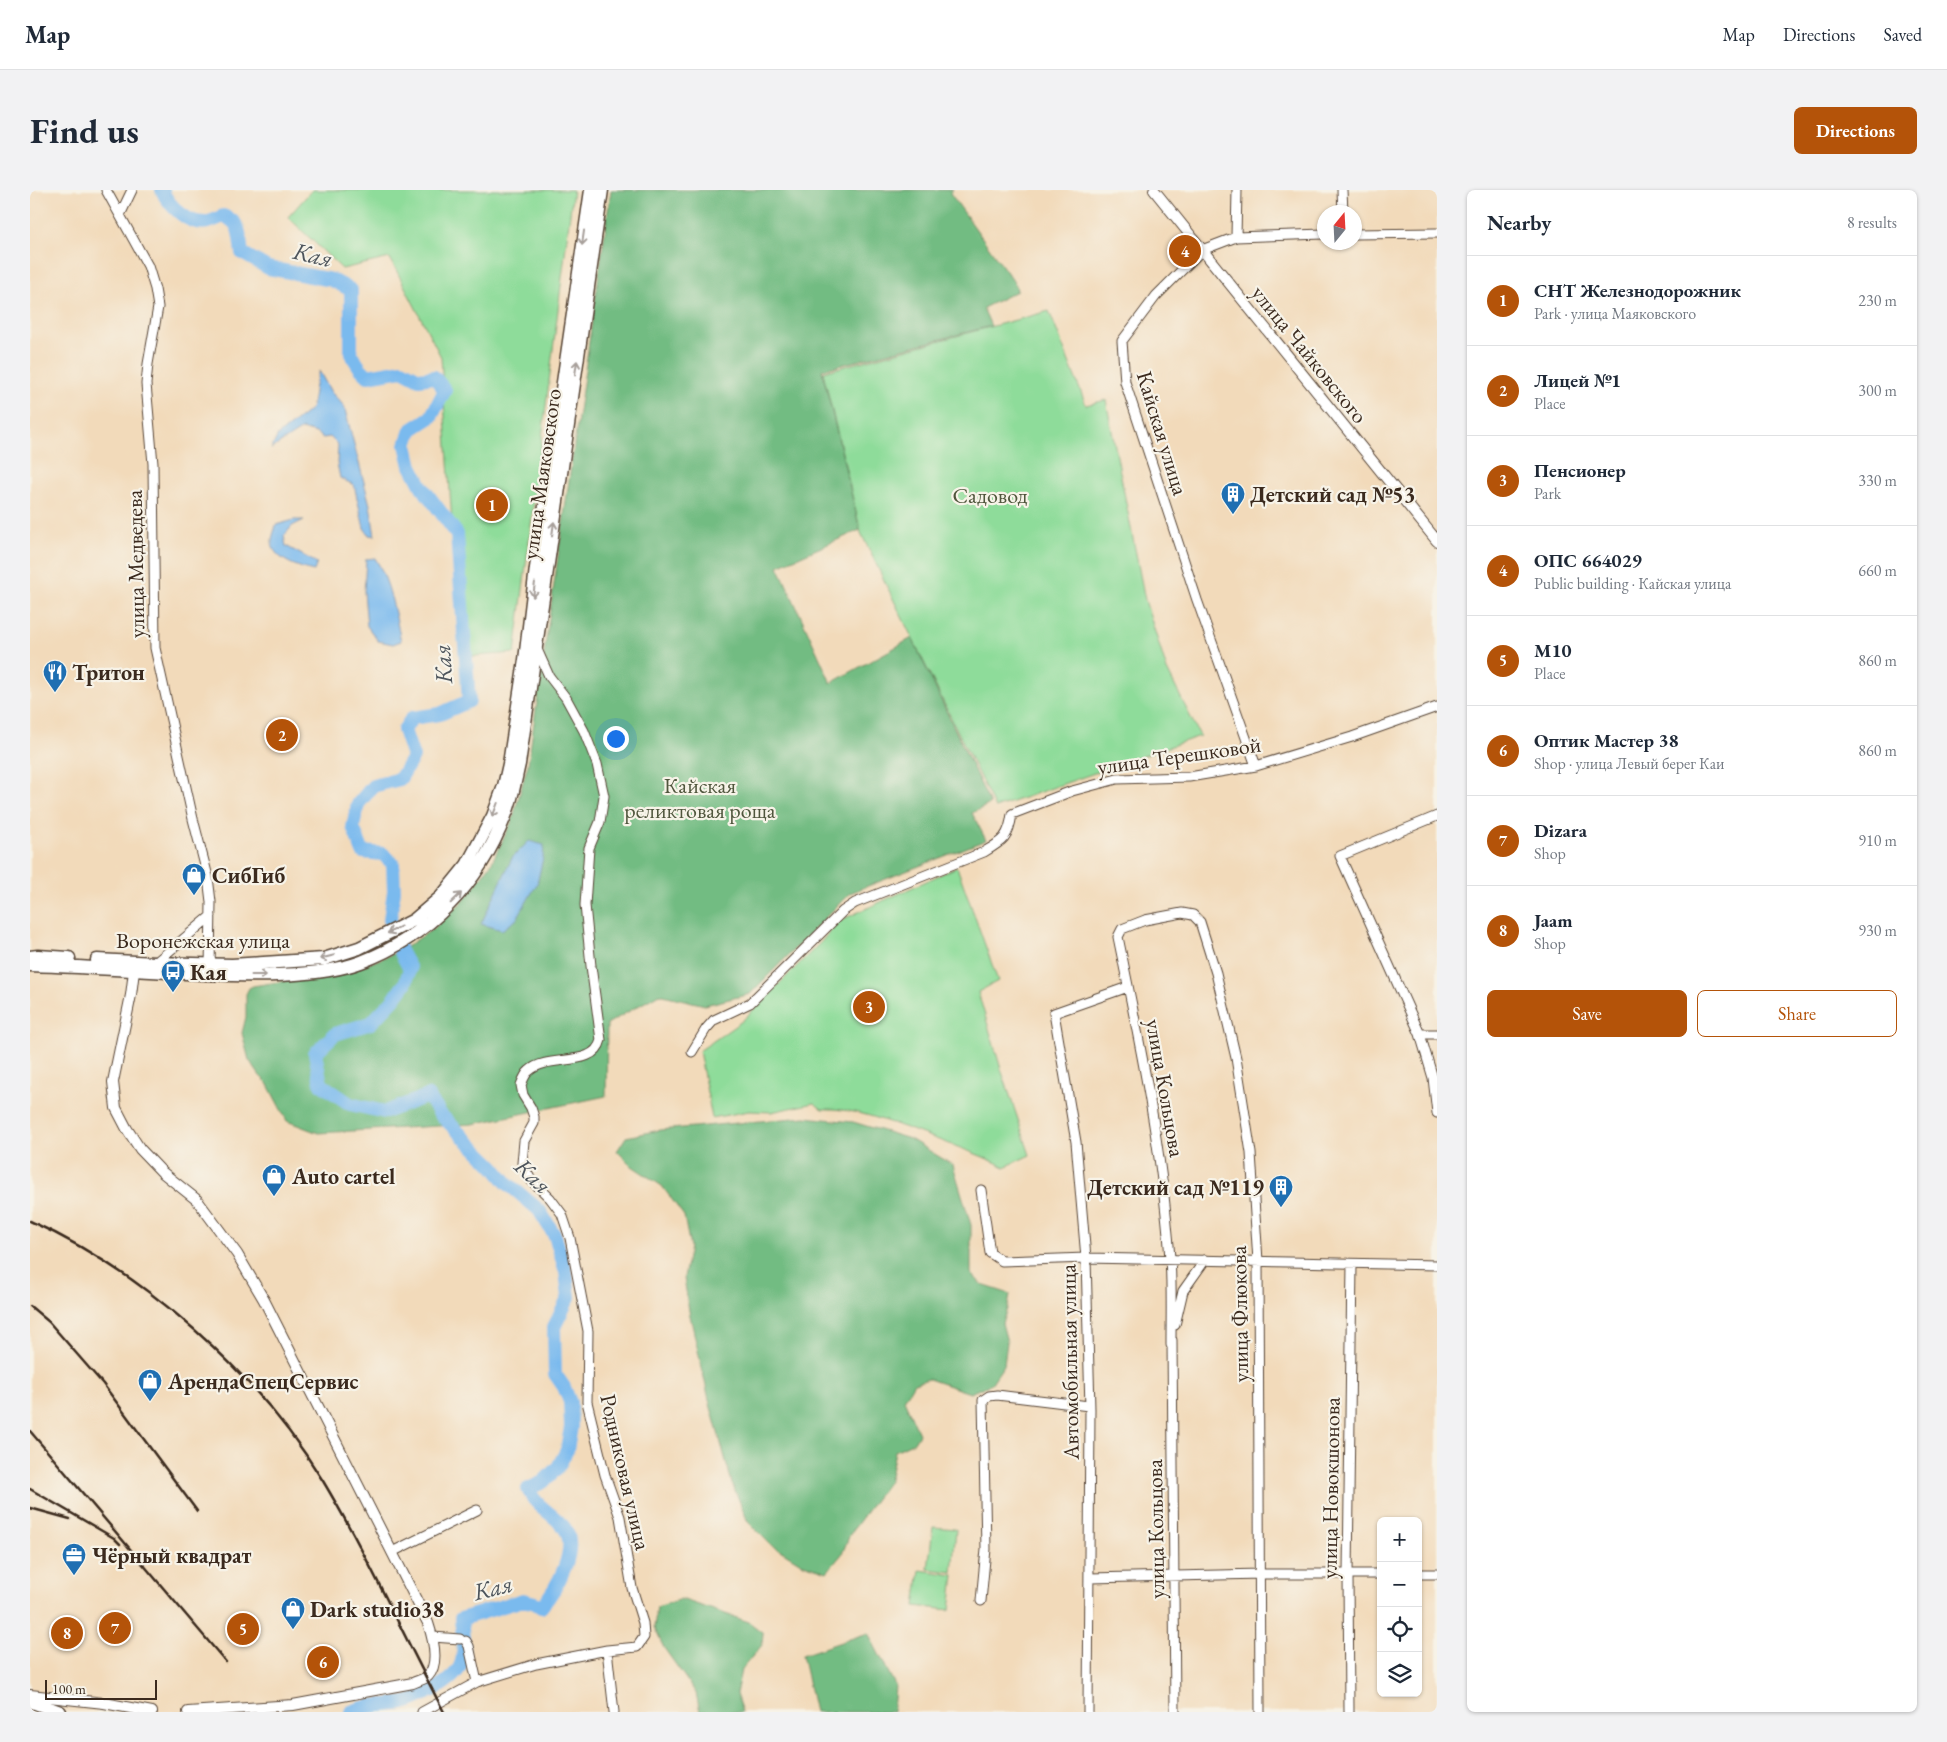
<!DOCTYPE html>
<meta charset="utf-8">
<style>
:root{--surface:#fff;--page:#f2f2f3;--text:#1f2937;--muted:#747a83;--line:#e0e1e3;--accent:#b45309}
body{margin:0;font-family:"EB Garamond",serif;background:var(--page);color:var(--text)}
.controls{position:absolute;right:15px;bottom:15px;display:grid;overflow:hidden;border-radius:8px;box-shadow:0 1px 4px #0004}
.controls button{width:45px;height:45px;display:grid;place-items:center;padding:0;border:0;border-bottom:1px solid var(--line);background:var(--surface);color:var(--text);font:25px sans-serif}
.compass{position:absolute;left:1287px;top:15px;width:45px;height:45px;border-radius:50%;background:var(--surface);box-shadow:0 1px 4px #0004;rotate:18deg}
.scale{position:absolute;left:15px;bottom:12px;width:112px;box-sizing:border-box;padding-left:5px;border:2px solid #3b2a1e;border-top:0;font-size:14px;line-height:18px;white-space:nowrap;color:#3b2a1e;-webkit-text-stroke:4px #f7f3e8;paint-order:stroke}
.you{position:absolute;left:585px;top:548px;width:18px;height:18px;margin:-12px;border:4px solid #fff;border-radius:50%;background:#1a73e8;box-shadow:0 0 0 8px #1a73e833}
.badge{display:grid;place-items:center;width:32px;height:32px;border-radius:50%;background:var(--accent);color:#fff;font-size:16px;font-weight:700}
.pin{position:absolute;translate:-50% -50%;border:2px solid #fff;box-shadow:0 1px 5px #0006}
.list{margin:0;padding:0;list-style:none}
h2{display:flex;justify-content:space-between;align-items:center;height:65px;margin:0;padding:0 20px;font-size:21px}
h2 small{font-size:16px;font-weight:400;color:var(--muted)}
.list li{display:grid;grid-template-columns:32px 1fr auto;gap:15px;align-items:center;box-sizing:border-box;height:90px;padding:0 20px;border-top:1px solid var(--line)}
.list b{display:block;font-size:19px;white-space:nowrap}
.list p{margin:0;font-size:16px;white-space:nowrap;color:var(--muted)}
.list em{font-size:16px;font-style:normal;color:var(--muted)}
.actions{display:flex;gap:10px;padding:15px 20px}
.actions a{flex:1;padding:11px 0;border:1px solid var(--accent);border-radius:8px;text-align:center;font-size:18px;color:var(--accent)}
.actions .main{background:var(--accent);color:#fff}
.icon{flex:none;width:28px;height:28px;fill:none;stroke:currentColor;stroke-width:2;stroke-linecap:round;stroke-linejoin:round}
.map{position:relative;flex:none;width:1407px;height:1522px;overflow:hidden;border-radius:8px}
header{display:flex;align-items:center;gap:30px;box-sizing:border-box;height:70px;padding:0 25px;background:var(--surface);border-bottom:1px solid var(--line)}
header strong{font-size:24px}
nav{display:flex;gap:28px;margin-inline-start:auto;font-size:18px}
.intro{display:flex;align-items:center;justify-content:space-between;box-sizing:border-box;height:120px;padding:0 30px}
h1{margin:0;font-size:35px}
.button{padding:12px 22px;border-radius:8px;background:var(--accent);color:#fff;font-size:18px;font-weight:700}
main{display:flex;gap:30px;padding:0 30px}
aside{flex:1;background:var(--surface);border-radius:8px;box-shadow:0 1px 4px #0004}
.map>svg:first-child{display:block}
.green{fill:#8edc9a;stroke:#64835c}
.forest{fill:#72bc82;stroke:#567350}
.water{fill:#7abaee;stroke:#5a7286}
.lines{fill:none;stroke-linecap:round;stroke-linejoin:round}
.river{stroke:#7abaee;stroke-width:14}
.minor-casing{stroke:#564435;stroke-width:11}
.tertiary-casing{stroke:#564435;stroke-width:12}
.primary-casing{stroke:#564435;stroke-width:15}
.minor{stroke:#fff;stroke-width:9}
.tertiary{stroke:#fff;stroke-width:10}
.primary{stroke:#fff;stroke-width:12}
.rail{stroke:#3b2a1e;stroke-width:2.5}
.oneway{stroke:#a79f9a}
.labels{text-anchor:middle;stroke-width:4.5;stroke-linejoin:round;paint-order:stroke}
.street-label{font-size:22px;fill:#3b2a1e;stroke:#f7f3e8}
.poi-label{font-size:22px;font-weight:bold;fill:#3b2a1e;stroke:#f7f3e8;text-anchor:start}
.park-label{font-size:22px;fill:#50563d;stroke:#f7f3e8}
.water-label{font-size:24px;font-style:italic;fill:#4e555c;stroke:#f7f3e8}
</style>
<header>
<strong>Map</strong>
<nav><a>Map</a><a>Directions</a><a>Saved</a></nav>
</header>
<div class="intro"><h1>Find us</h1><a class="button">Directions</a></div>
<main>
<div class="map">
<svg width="1407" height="1522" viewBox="0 0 1407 1522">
<rect width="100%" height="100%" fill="#f7f3e8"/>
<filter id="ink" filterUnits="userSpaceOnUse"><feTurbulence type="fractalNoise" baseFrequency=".02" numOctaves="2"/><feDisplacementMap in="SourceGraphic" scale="10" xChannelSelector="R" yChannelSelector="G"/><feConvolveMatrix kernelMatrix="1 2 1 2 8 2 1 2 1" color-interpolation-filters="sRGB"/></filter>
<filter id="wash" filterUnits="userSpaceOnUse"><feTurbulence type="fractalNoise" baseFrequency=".0096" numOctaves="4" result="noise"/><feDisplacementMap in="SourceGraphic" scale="20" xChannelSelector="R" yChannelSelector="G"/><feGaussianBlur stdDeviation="1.12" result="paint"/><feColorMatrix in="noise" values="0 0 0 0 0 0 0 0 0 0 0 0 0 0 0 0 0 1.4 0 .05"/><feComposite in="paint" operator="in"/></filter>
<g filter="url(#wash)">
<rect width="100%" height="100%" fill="#f2daba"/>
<path class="green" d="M282,0H543L485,463L431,467L411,167L360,68L312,79L258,27Z
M1019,121L1056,215L1076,210L1115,410L1137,480L1170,546L965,618L831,343L793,182Z
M927,677L968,791L948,802L971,879L1000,965L975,977C945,962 913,952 882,940C852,930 824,918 792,919L784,913L741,922L719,921L682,928L669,861L712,831L791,752L809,731Z
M903,1337L926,1339L922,1382L898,1379Z
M890,1380L924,1385L920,1420L885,1416Z"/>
<path class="forest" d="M581,0H923L920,3L986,95L987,101L953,118L961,136L792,180L830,340L748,376L801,493L882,448L960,614L942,623L956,650L820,703L720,804L675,815L629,804L577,834L576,906L443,934L288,943L257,931L237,893L230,886L219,870L212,843L216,827V804L219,798L223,796L323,780L370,761L403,739L433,711L461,674L482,631L498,574Z
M775,927L823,932L880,949L923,975L941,1035V1083L952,1095L980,1104L978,1116L972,1133L977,1152L974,1175L961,1194L940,1203L899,1189L884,1193L874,1210L889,1244L884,1252L865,1261L859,1291L820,1344L812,1364L797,1382L771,1373L740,1354L718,1332L702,1293L680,1214L659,1121L654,1087L660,1057L654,1026L632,996L602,976L587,961L596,947L630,940Z
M651,1409L719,1432L733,1443L732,1455L711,1480L706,1504L712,1522H670L666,1503L634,1458L624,1437L627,1417Z
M838,1443L865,1495L863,1522H785L772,1465Z"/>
<path class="water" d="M289,181L301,202L314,216L340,315L345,346L339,345L334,338L324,295L310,288L307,273L308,255L300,247L293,248L286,243L272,239L241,259L248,245L281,219C284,205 284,194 289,181Z
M264,330H274L262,336L254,346L256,356L287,373L284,381C270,378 241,369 242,351C242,346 245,340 246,335Z
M345,368C360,391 365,424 371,451L363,454L348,451L337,436L334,402L336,369Z
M499,651L514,655L513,668L507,694L486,730L472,740L451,734L482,668Z"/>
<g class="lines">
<path class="river" d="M132,0C138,15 160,37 178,32C183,31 189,28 193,26C212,32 209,46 212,63L238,78L302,90L321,100V164L330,178L338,186L372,180L389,189L404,187L415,200L401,227L381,240L376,255L381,276L392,297L427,344L439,511L410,524L382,528L374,540L383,567L370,589L343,596L328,614L323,637L333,662L353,664L363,674L364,701L360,729L370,761L380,779L375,794L363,810L341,833L305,844L285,863L291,894L320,914L355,922L398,906L411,925L463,976L477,993L509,1020L525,1046L536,1082L539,1107L524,1137L525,1184L534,1197L540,1212L541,1237L537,1260L528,1277L513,1292L498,1299C505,1316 522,1323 533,1336C551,1357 526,1400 511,1417L505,1413L493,1410L431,1429C435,1466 439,1481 403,1500C394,1505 384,1511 374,1513C354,1516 341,1513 321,1522"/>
</g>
</g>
<g filter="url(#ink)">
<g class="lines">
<defs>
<path id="minor" d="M76,0L118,76L125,99L128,117L118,174L116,194L123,274L125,458L163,629L178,687L181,712L180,780
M1312,0L1313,22
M90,25L102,0
M1324,44L1407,43
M1206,47L1207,0
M1226,576L1167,410L1095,192L1092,151L1126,106L1172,60L1206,47L1294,44
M1407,626L1310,666L1390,844L1403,888L1407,923
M125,773L181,726
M1390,844H1407
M662,862L676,839L684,830L720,813L813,721L825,713L954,662C973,651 979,647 982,624L1042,601L1087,589L1159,587L1226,576L1322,547L1407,517
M951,1000L960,1063L972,1071L1056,1068L1407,1075
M1145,1135L1153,1101L1175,1070
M1142,1150L1145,1522
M1141,1155C1141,1126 1142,1097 1140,1068C1132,959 1110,853 1088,747L1092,739L1115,730L1152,723L1163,725L1170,732L1186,783L1206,868L1221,963L1228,1071L1230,1522
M362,1362L447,1320
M1388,1384H1407
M1060,1388L1231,1384H1351
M951,1411L956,1359L953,1210L959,1206L967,1205L1059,1216
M403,1447L430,1449
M436,1451L439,1456L447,1492
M577,1460L584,1522
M392,1522L447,1492L506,1474L577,1460L607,1457L614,1447L613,1433L602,1398L590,1327L575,1285L557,1212L558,1141L540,1048L532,1024L520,1008L501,990L492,973L494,951L504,933V927L501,918L493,905L491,895C493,890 495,884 499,881C518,863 564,879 571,850L561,776L555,715L559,658L570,632L574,606L567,574L554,541L536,508L519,486L506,457
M1058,1522L1060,1219L1056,1068L1046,952L1024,823L1098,797
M1319,1522L1318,1384L1322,1074"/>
<path id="tertiary" d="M1124,0L1407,351
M105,773L101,805L83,892L86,918L97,939L110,959L132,982L167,1010L207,1064L234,1110L398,1433C403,1448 410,1473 398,1486C395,1489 387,1491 383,1493L263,1515L158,1522
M0,1505L74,1513L122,1522"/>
<path id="primary" d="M0,767L8,766L39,768
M67,770L125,773L202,775L294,769L329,758L384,730L411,707L437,675L463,626L474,596L479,574L495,470L506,378L561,0
M0,775C58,777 116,781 174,784C220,786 288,788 331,772C400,746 449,693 475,626C482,610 485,591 489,574L572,0
M0,1511L30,1522"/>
</defs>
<use href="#minor" class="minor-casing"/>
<use href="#tertiary" class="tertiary-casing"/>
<use href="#primary" class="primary-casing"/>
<use href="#minor" class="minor"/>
<use href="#tertiary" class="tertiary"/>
<use href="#primary" class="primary"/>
<path class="rail" d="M0,1031C115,1083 227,1183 293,1291C338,1366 373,1445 414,1522
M0,1116L19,1132L73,1194L167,1321
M0,1241L196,1472
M0,1299L84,1348L90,1354
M0,1318L40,1329"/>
</g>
<defs><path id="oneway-shaft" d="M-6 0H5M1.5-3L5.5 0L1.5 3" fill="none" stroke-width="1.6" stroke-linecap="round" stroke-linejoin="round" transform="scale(1.25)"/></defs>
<g class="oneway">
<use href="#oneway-shaft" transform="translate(553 48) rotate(98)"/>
<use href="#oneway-shaft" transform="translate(546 178) rotate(-82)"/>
<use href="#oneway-shaft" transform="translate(523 339) rotate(-82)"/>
<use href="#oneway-shaft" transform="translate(504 400) rotate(97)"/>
<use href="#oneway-shaft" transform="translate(465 620) rotate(111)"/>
<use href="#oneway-shaft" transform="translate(426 708) rotate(-44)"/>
<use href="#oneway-shaft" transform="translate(364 740) rotate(152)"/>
<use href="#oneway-shaft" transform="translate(297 767) rotate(167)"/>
<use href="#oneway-shaft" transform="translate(229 785)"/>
</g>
</g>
<defs>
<symbol id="building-pin" viewBox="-11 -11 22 30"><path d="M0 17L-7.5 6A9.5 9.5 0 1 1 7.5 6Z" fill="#1f6fb2" stroke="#f7f3e8"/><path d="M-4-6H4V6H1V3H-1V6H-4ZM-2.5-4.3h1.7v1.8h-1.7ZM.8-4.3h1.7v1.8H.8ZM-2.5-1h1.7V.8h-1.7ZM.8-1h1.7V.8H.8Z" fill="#fff"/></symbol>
<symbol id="restaurant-pin" viewBox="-11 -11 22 30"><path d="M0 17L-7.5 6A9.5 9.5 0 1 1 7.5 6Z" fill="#1f6fb2" stroke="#f7f3e8"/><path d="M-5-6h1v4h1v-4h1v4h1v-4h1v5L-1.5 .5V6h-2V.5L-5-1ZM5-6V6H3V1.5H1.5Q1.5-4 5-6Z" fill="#fff"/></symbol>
<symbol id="shop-pin" viewBox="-11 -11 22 30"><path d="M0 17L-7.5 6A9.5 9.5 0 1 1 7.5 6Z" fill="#1f6fb2" stroke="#f7f3e8"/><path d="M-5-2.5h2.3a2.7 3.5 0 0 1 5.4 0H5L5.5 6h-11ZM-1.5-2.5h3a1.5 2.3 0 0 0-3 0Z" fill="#fff"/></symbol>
<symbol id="bus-pin" viewBox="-11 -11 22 30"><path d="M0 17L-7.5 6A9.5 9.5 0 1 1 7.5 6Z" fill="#1f6fb2" stroke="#f7f3e8"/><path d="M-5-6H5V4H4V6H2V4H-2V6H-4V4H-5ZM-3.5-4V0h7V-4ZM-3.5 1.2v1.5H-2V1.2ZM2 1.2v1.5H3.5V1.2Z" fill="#fff"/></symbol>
<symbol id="office-pin" viewBox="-11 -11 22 30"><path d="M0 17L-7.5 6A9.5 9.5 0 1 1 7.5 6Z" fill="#1f6fb2" stroke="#f7f3e8"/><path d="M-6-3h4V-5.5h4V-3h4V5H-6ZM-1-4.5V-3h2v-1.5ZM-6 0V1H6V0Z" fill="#fff"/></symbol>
</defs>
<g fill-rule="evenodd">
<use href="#building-pin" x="1189" y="290" width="28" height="38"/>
<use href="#restaurant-pin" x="11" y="468" width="28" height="38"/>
<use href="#shop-pin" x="150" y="671" width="28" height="38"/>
<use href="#bus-pin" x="129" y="768" width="28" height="38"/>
<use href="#shop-pin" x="230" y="972" width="28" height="38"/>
<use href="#building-pin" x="1237" y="983" width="28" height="38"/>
<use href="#shop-pin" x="106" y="1177" width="28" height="38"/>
<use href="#office-pin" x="30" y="1351" width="28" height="38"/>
<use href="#shop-pin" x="249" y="1405" width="28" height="38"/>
</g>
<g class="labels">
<g class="street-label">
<text transform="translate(1280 164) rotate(51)" y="8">улица Чайковского</text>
<text transform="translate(1133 243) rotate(73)" y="8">Кайская улица</text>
<text transform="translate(511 284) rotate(-82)" y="8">улица Маяковского</text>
<text transform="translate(105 374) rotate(-91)" y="8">улица Медведева</text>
<text transform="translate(1149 565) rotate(-8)" y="8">улица Терешковой</text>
<text x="173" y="758">Воронежская улица</text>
<text transform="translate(1136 898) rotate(80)" y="8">улица Кольцова</text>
<text transform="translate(1209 1124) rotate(-91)" y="8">улица Флюкова</text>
<text transform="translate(1039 1172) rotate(-91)" y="8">Автомобильная улица</text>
<text transform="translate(596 1282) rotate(77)" y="8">Родниковая улица</text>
<text transform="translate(1300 1298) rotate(-89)" y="8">улица Новокшонова</text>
<text transform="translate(1125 1339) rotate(-91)" y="8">улица Кольцова</text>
</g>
<g class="poi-label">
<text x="1220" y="312">Детский сад №53</text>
<text x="42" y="490">Тритон</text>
<text x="182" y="693">СибГиб</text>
<text x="160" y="790">Кая</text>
<text x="262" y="994">Auto cartel</text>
<text x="1234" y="1005" text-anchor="end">Детский сад №119</text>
<text x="138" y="1199">АрендаСпецСервис</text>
<text x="62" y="1373">Чёрный квадрат</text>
<text x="280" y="1427">Dark studio38</text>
</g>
<g class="park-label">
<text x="960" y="313">Садовод</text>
<text x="670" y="603">Кайская<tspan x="670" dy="25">реликтовая роща</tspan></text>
</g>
<g class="water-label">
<text transform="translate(283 65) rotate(13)" y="8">Кая</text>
<text transform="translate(413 474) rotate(-94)" y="8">Кая</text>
<text transform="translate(503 986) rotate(43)" y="8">Кая</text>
<text transform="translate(463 1398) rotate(-14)" y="8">Кая</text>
</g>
</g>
</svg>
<div class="controls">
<button>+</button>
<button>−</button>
<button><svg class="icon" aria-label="locate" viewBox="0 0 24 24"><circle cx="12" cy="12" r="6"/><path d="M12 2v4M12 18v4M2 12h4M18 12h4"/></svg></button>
<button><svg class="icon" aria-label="layers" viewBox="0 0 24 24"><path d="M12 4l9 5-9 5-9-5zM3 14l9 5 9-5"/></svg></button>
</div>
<svg class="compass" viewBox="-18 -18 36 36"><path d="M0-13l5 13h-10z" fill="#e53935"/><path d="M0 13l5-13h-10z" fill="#747a83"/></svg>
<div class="scale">100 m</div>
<div class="you"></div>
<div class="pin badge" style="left:462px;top:315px">1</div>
<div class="pin badge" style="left:252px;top:545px">2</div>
<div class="pin badge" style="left:839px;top:817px">3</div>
<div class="pin badge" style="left:1155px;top:61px">4</div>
<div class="pin badge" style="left:213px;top:1439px">5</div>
<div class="pin badge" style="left:293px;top:1472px">6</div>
<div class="pin badge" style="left:85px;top:1438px">7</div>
<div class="pin badge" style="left:37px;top:1443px">8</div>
</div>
<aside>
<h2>Nearby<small>8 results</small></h2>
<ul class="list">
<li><span class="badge">1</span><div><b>СНТ Железнодорожник</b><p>Park · улица Маяковского</p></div><em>230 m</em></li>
<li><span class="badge">2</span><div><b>Лицей №1</b><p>Place</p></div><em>300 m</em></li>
<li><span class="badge">3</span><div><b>Пенсионер</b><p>Park</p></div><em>330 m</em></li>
<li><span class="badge">4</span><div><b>ОПС 664029</b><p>Public building · Кайская улица</p></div><em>660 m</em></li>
<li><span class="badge">5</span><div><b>M10</b><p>Place</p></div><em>860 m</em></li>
<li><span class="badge">6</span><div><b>Оптик Мастер 38</b><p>Shop · улица Левый берег Каи</p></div><em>860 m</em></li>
<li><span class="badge">7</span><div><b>Dizara</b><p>Shop</p></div><em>910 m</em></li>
<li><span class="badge">8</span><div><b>Jaam</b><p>Shop</p></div><em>930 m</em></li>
</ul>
<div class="actions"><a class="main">Save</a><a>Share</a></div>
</aside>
</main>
